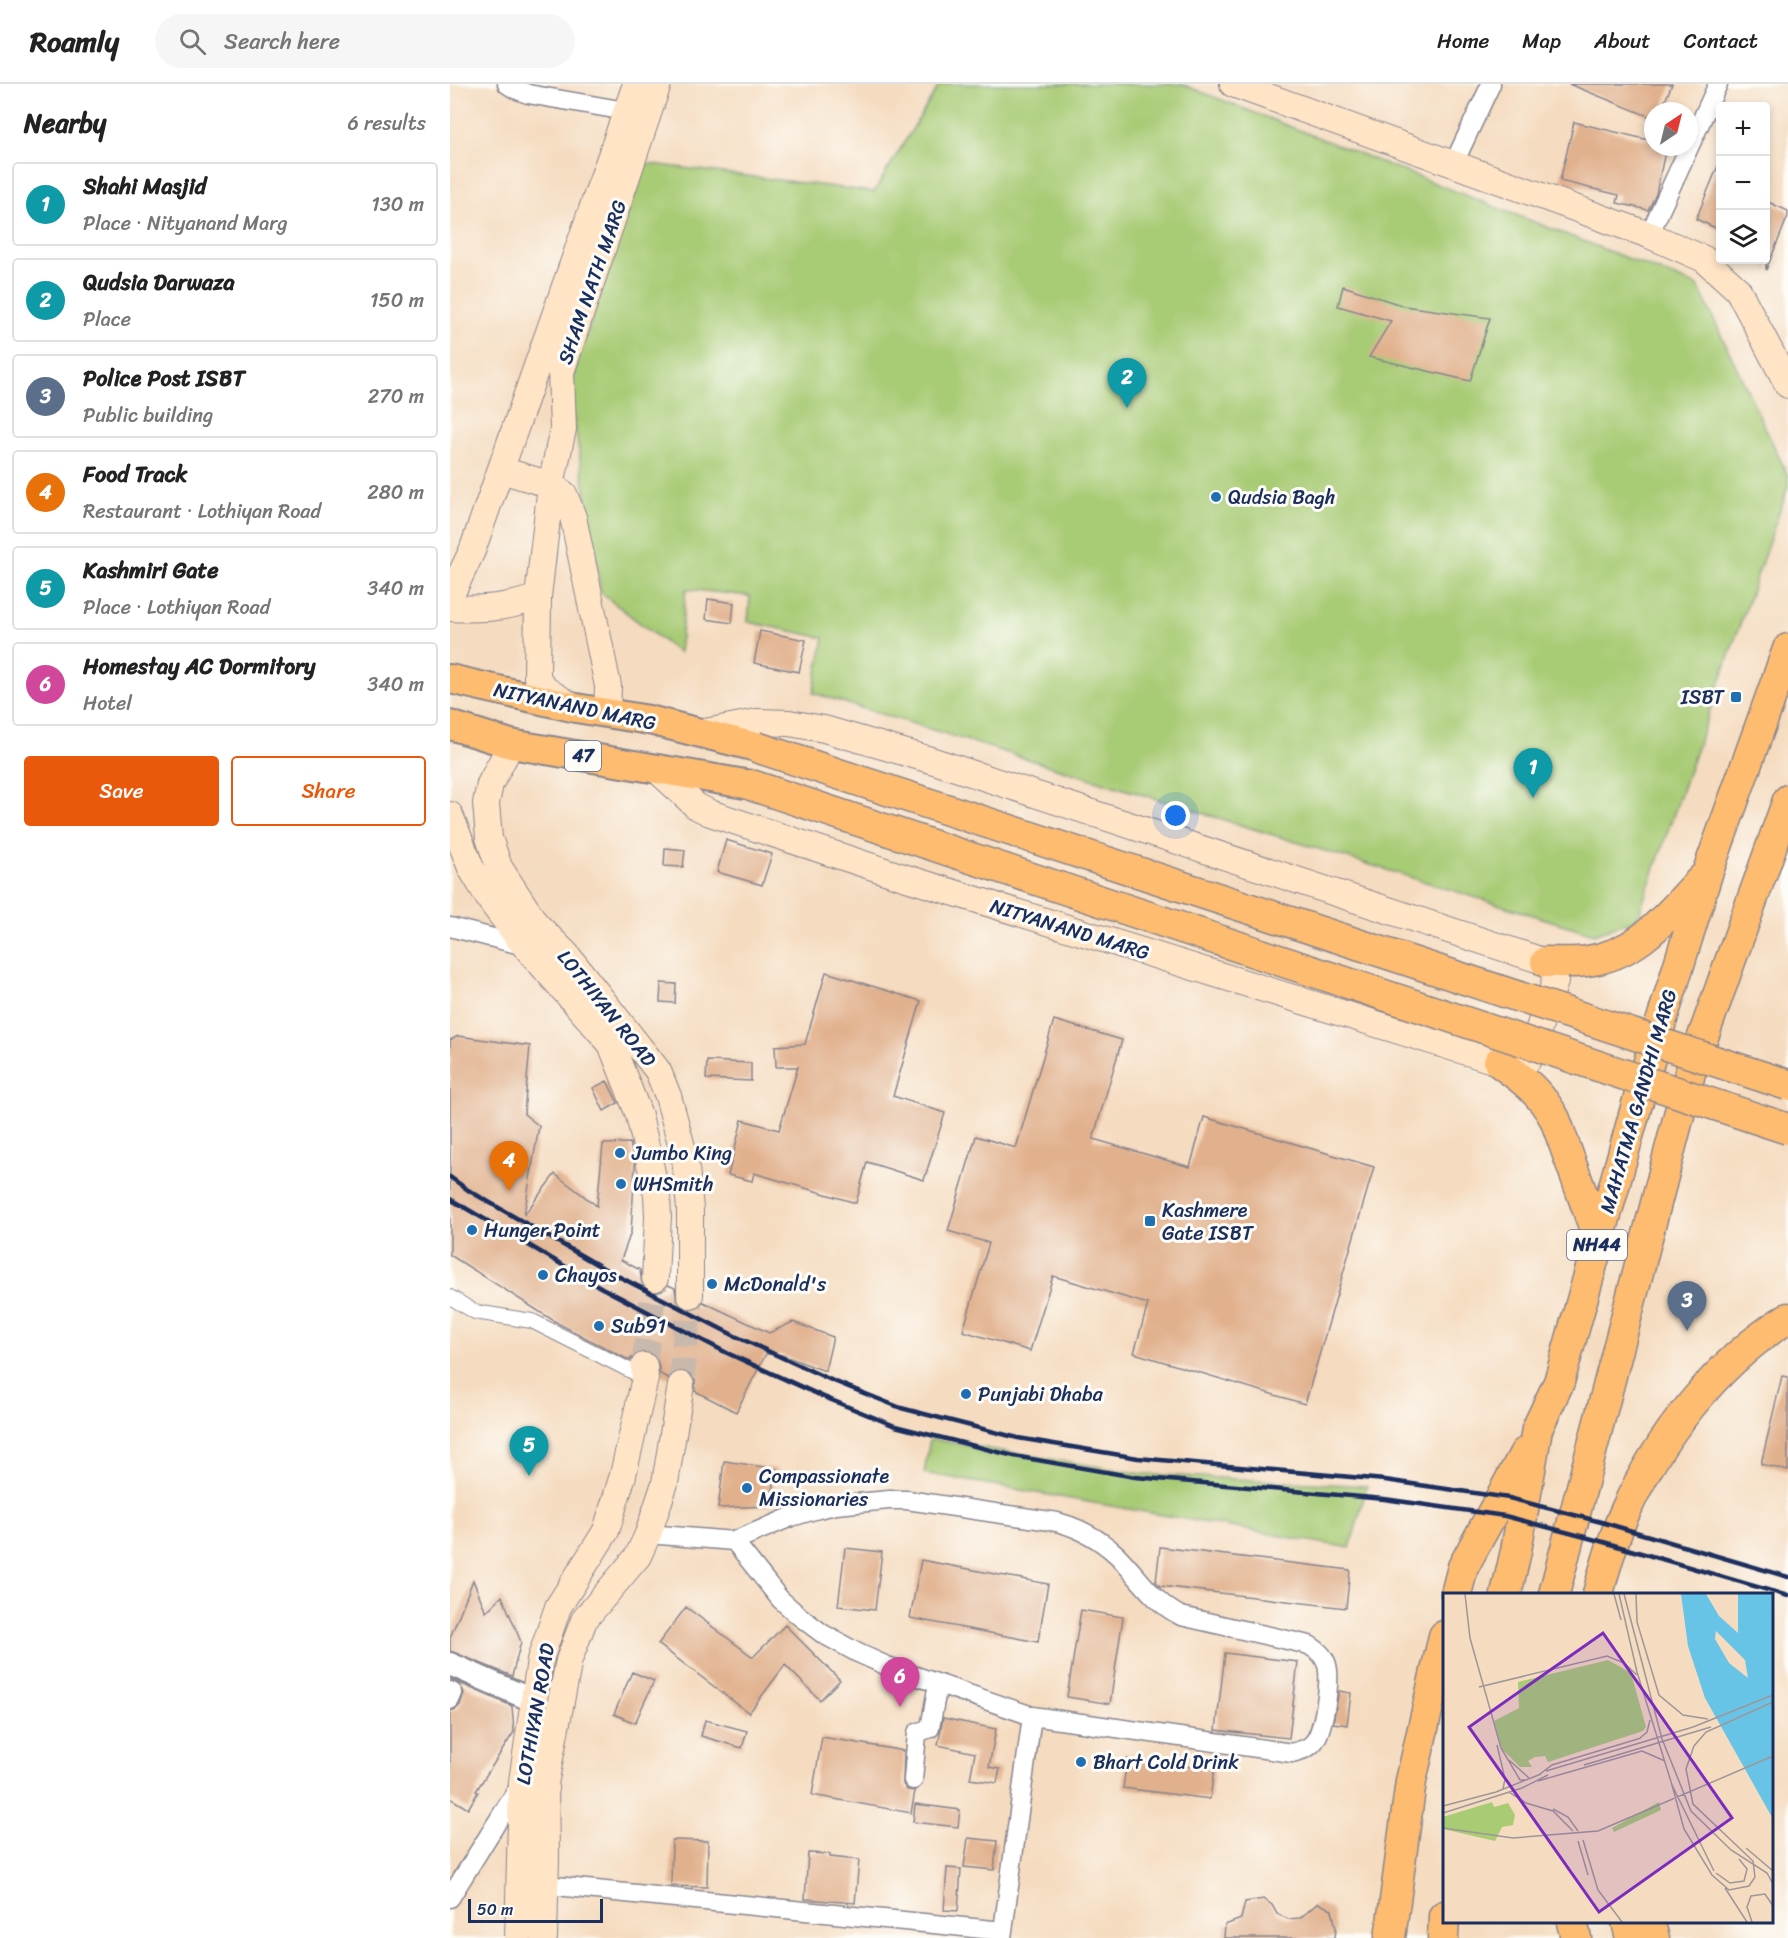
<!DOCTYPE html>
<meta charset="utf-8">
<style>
:root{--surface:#fff;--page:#f6f6f6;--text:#222;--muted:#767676;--line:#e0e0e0;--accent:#ea580c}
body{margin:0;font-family:Sriracha,sans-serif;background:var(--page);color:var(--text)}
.controls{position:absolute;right:18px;top:18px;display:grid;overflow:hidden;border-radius:6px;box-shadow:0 3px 9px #0003}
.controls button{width:54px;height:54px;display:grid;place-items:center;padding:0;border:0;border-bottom:2px solid var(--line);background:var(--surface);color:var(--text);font:30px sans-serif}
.compass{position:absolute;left:1194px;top:18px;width:54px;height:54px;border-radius:50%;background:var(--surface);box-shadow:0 3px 9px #0003;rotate:35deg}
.scale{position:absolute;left:18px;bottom:15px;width:135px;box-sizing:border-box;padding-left:6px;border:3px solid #1b2f5e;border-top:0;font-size:16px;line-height:21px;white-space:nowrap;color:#1b2f5e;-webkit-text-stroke:4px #fdfcf7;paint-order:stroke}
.you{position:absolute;left:726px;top:732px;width:21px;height:21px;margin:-15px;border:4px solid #fff;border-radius:50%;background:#1a73e8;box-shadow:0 0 0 9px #1a73e833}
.badge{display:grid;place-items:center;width:39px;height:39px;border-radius:50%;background:var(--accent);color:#fff;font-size:20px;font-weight:700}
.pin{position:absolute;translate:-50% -50px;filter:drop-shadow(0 2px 3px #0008)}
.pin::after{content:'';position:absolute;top:32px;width:21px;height:18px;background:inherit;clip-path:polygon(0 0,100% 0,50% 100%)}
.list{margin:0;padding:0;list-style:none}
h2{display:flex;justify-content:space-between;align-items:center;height:78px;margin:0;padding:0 24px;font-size:26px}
h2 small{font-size:20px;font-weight:400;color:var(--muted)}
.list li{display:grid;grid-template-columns:39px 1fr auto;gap:18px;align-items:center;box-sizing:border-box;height:84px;margin:0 12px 12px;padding:0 12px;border:2px solid var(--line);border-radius:6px}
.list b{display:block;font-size:22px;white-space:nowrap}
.list p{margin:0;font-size:20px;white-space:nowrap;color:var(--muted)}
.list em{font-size:20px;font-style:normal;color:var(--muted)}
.actions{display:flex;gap:12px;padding:18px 24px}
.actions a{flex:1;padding:14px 0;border:2px solid var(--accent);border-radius:6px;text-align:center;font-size:21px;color:var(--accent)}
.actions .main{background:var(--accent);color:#fff}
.icon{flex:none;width:33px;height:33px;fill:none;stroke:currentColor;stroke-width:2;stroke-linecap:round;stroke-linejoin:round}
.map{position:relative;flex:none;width:1338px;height:1854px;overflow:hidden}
header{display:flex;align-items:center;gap:36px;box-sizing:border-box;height:84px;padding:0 30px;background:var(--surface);border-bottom:2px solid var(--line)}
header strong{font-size:28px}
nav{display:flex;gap:33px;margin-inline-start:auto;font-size:21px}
.search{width:420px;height:54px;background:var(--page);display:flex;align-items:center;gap:15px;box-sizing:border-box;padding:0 21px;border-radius:33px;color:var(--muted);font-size:22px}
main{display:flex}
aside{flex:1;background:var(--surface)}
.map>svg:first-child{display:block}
.green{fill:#a8cb74;stroke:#627d69;stroke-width:1.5}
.building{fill:#e1b08c}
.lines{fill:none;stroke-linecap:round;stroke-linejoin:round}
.secondary-tunnel{stroke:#c9b9ac;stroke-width:26;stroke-dasharray:26 13;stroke-linecap:butt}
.pedestrian-casing{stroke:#88858e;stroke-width:16}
.minor-casing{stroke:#88858e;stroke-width:21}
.tertiary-casing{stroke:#88858e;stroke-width:26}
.secondary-casing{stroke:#88858e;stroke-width:28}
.primary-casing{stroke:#88858e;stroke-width:32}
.trunk-casing{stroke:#88858e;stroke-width:33}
.pedestrian{stroke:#fff;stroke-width:14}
.minor{stroke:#fff;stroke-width:18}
.tertiary{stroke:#fff;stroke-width:22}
.secondary{stroke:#ffe4c6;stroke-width:26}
.primary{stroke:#febc70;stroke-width:28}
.trunk{stroke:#febc70;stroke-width:30}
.rail{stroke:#1b2f5e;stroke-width:4.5}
.trunk-bridge-casing{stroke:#88858e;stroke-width:33;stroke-linecap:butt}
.trunk-bridge{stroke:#febc70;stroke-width:30}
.poi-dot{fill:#1f6fb2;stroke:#fdfcf7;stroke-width:2}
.labels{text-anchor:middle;stroke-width:6;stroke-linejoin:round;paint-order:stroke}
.shield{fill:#fdfcf7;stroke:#5f6c8c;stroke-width:1.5}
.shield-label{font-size:18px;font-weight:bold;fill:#1b2f5e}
.street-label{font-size:20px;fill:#1b2f5e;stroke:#fdfcf7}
.poi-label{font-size:20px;fill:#1b2f5e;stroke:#fdfcf7;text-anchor:start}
.inset-road{fill:none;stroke:#9e9698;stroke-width:1.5}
.view{fill:#7b2cbf;fill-opacity:0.15;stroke:#7b2cbf;stroke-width:3}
.inset-edge{fill:none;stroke:#1b2f5e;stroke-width:3}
</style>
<header>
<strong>Roamly</strong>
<div class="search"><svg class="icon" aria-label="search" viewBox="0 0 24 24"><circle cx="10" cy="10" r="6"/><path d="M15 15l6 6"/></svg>Search here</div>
<nav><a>Home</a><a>Map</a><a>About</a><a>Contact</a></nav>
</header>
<main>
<aside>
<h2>Nearby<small>6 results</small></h2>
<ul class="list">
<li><span class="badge" style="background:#0f9aa8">1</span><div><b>Shahi Masjid</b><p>Place · Nityanand Marg</p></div><em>130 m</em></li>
<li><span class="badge" style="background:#0f9aa8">2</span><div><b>Qudsia Darwaza</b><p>Place</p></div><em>150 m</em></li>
<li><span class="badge" style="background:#5c6f8a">3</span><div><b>Police Post ISBT</b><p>Public building</p></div><em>270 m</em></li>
<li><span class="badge" style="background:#e8710a">4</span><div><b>Food Track</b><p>Restaurant · Lothiyan Road</p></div><em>280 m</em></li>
<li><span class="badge" style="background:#0f9aa8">5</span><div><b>Kashmiri Gate</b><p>Place · Lothiyan Road</p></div><em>340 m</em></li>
<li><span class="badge" style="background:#d1479c">6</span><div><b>Homestay AC Dormitory</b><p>Hotel</p></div><em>340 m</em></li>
</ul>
<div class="actions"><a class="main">Save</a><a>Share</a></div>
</aside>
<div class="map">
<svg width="1338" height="1854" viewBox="0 0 1338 1854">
<rect width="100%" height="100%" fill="#fdfcf7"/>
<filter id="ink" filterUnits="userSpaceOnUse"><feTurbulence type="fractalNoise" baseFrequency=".0167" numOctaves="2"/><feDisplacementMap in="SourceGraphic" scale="12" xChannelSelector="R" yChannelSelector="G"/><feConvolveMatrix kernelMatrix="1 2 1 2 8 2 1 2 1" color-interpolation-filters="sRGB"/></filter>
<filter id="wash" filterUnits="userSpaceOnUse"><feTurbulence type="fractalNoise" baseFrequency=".008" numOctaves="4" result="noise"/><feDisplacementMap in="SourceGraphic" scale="24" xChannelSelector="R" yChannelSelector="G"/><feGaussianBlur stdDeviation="1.35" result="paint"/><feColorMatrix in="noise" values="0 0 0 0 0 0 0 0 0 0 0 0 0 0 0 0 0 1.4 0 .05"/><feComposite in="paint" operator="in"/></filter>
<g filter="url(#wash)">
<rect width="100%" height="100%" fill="#f5dbbf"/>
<path class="green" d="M490,0H731L1248,202L1338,392V403L1187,835L1144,850L363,609L374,554L298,538L300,512L236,505L229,569L151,509L119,304L194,79L424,108Z
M480,1355L691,1390L917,1402L900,1464L474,1389Z"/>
<g id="blocks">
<path class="building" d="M1119,0H1222L1211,27H1203V34Z
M1124,38L1203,57V63H1216L1206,110L1198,126L1167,119L1169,111L1110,97Z
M1270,77V146L1246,135Z
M1316,117L1338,127V132L1316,186Z
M893,202L954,222L1040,234L1020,297L919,273L941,237L888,222Z
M258,515L284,519L282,539L256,535Z
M310,547L356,556L349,588L304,579Z
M276,756L322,770L312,801L267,788Z
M215,764L235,766L233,783L214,782Z
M376,888L471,917L443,1012L495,1029L474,1096L417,1078L406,1119L304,1089L302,1097L278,1091L292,1036L329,1046L348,983H326L325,962L355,960Z
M211,899L226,900L225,919L210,918Z
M604,936L672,956L643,1055L740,1083L754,1033L924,1083L855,1320L684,1269L698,1220L603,1192L580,1267L513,1247L539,1159L498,1147L526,1052L566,1064Z
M8,952L80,962L74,1030L89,1042L74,1131L105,1090L147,1122L153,1060L180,1059L185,1081L181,1148L171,1176L190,1186L192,1201L197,1207L205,1209L212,1207L218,1201L225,1204L227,1218L233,1224L239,1226L247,1224L253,1218L319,1249L343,1238L383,1253L375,1287L332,1271L316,1270L286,1328L245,1307V1296L240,1289L233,1286L226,1287L218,1294L210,1290L207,1274L200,1268L192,1267L186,1269L180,1276L175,1274L109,1240L0,1171V956Z
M257,977L301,979V997L256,995Z
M157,997L168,1019L154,1027L143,1004Z
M1332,1292L1338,1293V1387L1311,1380Z
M274,1377L327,1385L320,1422L268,1424Z
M710,1463L900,1486L896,1524L710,1502L706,1498Z
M395,1464L432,1468L425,1526L388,1522Z
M471,1476L598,1500L588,1558L460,1534Z
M23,1496L36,1528L52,1512L71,1558L62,1592L0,1567V1554Z
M236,1523L303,1573L335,1541L390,1596L370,1616L335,1581L299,1629L208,1560Z
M631,1526L673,1533L660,1620L617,1613Z
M775,1569L848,1578L839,1654L766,1646Z
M182,1588L204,1597L185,1639L164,1630Z
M0,1595L62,1622L64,1648L26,1707L28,1708L18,1725L0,1714V1627L6,1625L10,1621L14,1609L10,1600Z
M889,1607L901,1609L897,1641L883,1639Z
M493,1634L546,1645L539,1683L550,1685L547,1699L520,1695L525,1669L488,1661Z
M255,1636L297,1647L292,1664L251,1652Z
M372,1653L454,1667L453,1700L457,1706L465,1707L461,1729L362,1711Z
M677,1675L764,1686L760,1715L673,1704Z
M465,1720L510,1726L508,1743L463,1738Z
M518,1754L547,1757L544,1786L514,1783Z
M222,1756L258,1757L257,1803L221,1802Z
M358,1769L380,1770V1773L409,1776L405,1819L355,1815Z
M497,1784L511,1785L508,1827L494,1826Z
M814,1815L822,1821L827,1830L838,1835L850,1834L868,1819L882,1826L886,1844L885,1854H774L775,1841L791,1835L795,1818Z"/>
</g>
</g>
<g filter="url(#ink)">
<use href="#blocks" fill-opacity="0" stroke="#88858e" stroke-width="1.5"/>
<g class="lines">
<path class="secondary-tunnel" d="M194,1282L205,1194
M231,1301L240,1211"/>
<defs>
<path id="pedestrian" d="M0,1213L25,1228L82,1237L195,1294"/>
<path id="minor" d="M57,0L65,5L78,10L176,27
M1004,79L1041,0
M1199,151L1268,0
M0,843L75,862
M198,1450L284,1457L341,1433L368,1425L386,1421L439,1416H457L607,1438C630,1444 650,1455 667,1471C688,1492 704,1519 731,1532L859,1561C867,1566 874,1571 877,1581C881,1596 874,1648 863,1659C858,1665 849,1667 842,1669L582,1632L437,1582L408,1569L373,1550L349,1532L330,1515L284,1457
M0,1607L3,1609L0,1616
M463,1696L467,1649L480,1644L488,1600
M96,1801L553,1847
M0,1814L72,1698
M552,1854L582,1632"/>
<path id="tertiary" d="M0,1580L84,1617"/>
<path id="secondary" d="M783,0L1199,151L1254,175L1288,206L1338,301
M51,386L101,401L114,410L123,433L158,602L157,628
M0,513L22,467L186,0
M0,524C31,526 59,524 88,513
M120,621L95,605L87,594L88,513L101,401L113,345L111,288L208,0
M61,660L40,700L36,719L39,754L49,783L86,840L117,871L208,987L218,1012L235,1074L240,1125V1211
M205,684L246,722L260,729L447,791L1049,978L1070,982L1078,976L1105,898L1104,888L1096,878L484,677L374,645L339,639L307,638L250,649
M0,731L21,784L40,816L69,855L161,960L189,1031L207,1111L208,1133L205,1194
M68,1854L72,1697L90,1576L108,1523L156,1447L173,1391L195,1294L194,1282
M94,1854L96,1773L95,1700L119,1576L134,1536L188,1472L198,1450L215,1399L231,1301"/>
<path id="primary" d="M0,595L126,624L199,636L306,663
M0,641L61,660L301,701"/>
<path id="trunk" d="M1096,878C1110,878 1125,879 1138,877C1191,869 1217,831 1252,795
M1049,978C1074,996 1090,1008 1105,1035L1148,1154
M1006,1510L1013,1483L1075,1369
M1056,1510L1066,1467L1087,1345L1109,1298L1200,974L1257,790L1338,565
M1104,1510L1240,989L1338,716
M1148,1510C1155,1483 1163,1454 1175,1428C1208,1354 1268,1277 1338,1234
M1122,1838L1126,1854
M1177,1838L1181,1854
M1199,1838L1204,1854
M940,1854L961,1697L994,1552
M993,1854L994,1832"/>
</defs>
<use href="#pedestrian" class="pedestrian-casing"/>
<use href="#minor" class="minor-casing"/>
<use href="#tertiary" class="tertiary-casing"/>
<use href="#secondary" class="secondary-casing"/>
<use href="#primary" class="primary-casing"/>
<use href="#trunk" class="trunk-casing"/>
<use href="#pedestrian" class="pedestrian"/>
<use href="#minor" class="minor"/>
<use href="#tertiary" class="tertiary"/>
<use href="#secondary" class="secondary"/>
<use href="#primary" class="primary"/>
<use href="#trunk" class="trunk"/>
<path class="rail" d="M0,1093L18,1106L160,1188L285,1252L381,1296L451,1324L568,1354L688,1374L935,1396L1059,1414L1155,1439L1338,1493
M0,1115L152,1204L277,1269L374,1313L445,1342L564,1372L685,1393L934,1415L1055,1432L1150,1457L1338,1512"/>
<defs>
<path id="trunk-bridge" d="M306,663L1338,1001
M301,701L1338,1045"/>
</defs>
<use href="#trunk-bridge" class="trunk-bridge-casing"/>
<use href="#trunk-bridge" class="trunk-bridge"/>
</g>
</g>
<g class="poi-dot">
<circle cx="766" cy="413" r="6"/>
<rect x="1280" y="607" width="12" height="12" rx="3"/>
<circle cx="170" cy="1069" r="6"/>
<circle cx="171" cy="1100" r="6"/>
<rect x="694" y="1131" width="12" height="12" rx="3"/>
<circle cx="22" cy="1146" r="6"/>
<circle cx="93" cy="1191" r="6"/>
<circle cx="262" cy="1200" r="6"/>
<circle cx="149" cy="1242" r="6"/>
<circle cx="516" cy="1310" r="6"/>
<circle cx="297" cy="1404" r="6"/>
<circle cx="631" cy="1678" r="6"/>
</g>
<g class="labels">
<g class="shield">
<rect x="115" y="657" width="36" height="30" rx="4.5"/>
<rect x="1117" y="1146" width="60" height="30" rx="4.5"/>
</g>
<g class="shield-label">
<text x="133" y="678">47</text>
<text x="1147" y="1167">NH44</text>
</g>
<g class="street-label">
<text transform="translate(142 198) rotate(-71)" y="7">SHAM NATH MARG</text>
<text transform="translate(125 622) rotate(12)" y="7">NITYANAND MARG</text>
<text transform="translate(620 845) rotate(17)" y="7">NITYANAND MARG</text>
<text transform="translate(157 924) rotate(51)" y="7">LOTHIYAN ROAD</text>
<text transform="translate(1188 1017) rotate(-74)" y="7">MAHATMA GANDHI MARG</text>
<text transform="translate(85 1630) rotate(-80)" y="7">LOTHIYAN ROAD</text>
</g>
<g class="poi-label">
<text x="778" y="420">Qudsia Bagh</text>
<text x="1274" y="620" text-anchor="end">ISBT</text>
<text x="182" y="1076">Jumbo King</text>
<text x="183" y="1107">WHSmith</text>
<text x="712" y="1133">Kashmere<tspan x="712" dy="23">Gate ISBT</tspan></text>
<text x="34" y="1153">Hunger Point</text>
<text x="105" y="1198">Chayos</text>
<text x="274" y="1207">McDonald's</text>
<text x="161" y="1249">Sub91</text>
<text x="528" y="1317">Punjabi Dhaba</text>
<text x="309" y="1399">Compassionate<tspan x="309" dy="23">Missionaries</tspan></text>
<text x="643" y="1685">Bhart Cold Drink</text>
</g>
</g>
<g transform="translate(993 1509)">
<rect width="330" height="330" fill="#f5dbbf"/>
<path d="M165,67L188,80L203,134L200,138L105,169L102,163L92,164L85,168L89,174H77L59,156L51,128L76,115L75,89ZM49,209L51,214L65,210L72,222L70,232L59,234L52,248L0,236V224ZM216,209L218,217L171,239L169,235Z" fill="#a8cb74"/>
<path d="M238,1H263L276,23L295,40V1H330V226L262,105L245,53ZM273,38L302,67L305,85L286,70L272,46Z" fill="#68c4e6" fill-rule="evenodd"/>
<path class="inset-road" d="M22,1L27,45L58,155L77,187H82M171,1L178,27M176,1L194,79L229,192L271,278M181,1L219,146L248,218L288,257L324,280L330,291M193,1L194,29L216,102L240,122L265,126M36,94L164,63L181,70L194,82M197,145L204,139L207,127M54,152L62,186L60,196M199,158L222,168M66,167L86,185M141,172L268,134M103,178L250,134L330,102M97,181L109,172L198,145M95,188L199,158M229,192L241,236L269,282L286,297L306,293L312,284L310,268L250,211L243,176L251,153L263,139L330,109M66,199L83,210L110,218L130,238M0,213L53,199L98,181M110,216L125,224L135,238M0,220L79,195L105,182M0,235L70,245L155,238L330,163M140,247L155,297L179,329M135,248L145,282M303,255L330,278M273,280L287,290L301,288L304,276L296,266M282,295L304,329M309,329L304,314L308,303L322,301L330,313"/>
<path class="view" d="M160,40L289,225L156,319L26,134Z"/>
<rect width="330" height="330" class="inset-edge"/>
</g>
</svg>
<div class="controls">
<button>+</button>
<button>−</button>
<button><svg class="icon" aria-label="layers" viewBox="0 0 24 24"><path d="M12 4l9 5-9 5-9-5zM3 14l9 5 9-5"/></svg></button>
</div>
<svg class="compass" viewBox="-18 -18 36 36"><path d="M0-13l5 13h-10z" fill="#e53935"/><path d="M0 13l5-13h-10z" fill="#767676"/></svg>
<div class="scale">50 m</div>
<div class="you"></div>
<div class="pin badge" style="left:1083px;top:714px;background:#0f9aa8">1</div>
<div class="pin badge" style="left:677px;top:324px;background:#0f9aa8">2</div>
<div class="pin badge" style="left:1237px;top:1247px;background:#5c6f8a">3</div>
<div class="pin badge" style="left:59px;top:1107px;background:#e8710a">4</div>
<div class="pin badge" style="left:79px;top:1392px;background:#0f9aa8">5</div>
<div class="pin badge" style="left:450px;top:1623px;background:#d1479c">6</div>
</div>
</main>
